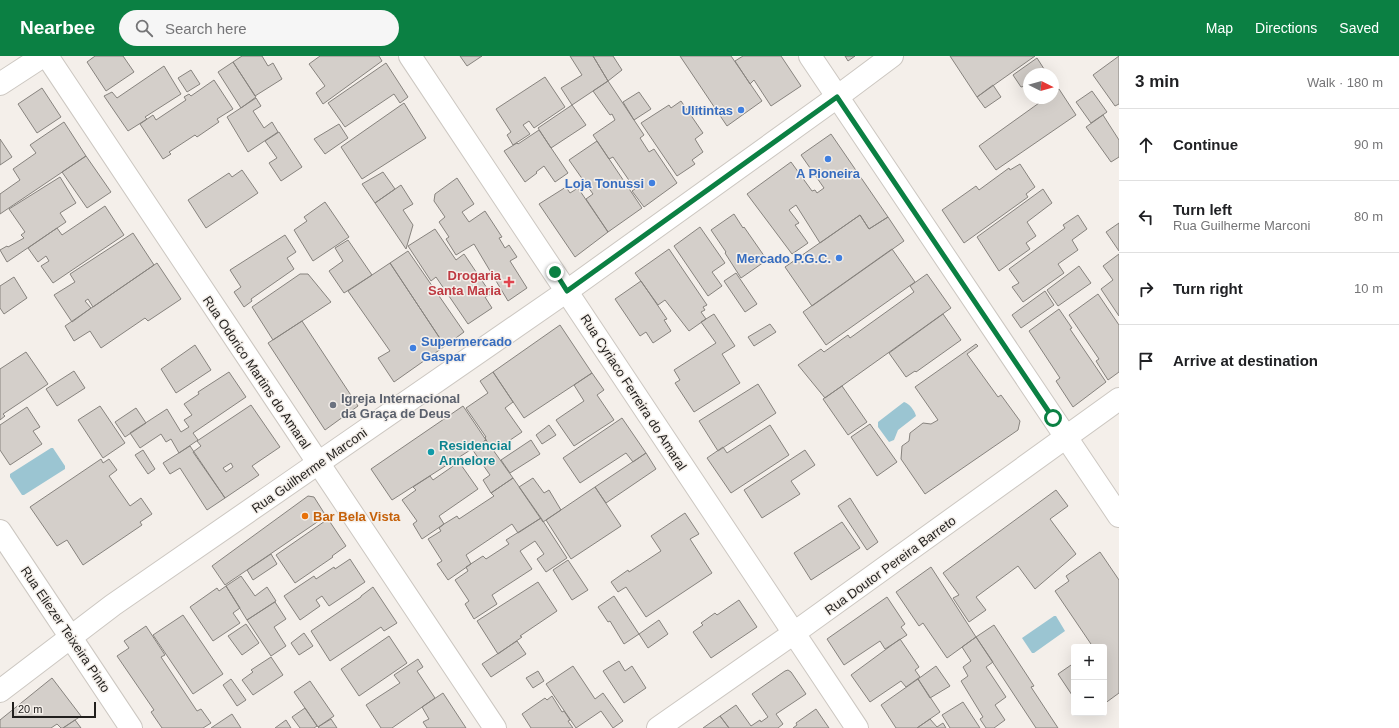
<!DOCTYPE html>
<meta charset="utf-8">
<style>
:root{--surface:#fff;--page:#f6f6f6;--text:#202124;--muted:#757577;--line:#e0e0e0;--accent:#0b8043}
body{margin:0;font-family:Helvetica,sans-serif;background:var(--page);color:var(--text)}
.controls{position:absolute;right:12px;bottom:12px;display:grid;overflow:hidden;border-radius:4px;box-shadow:0 4px 16px #0002}
.controls button{width:36px;height:36px;display:grid;place-items:center;padding:0;border:0;border-bottom:1px solid var(--line);background:var(--surface);color:var(--text);font:20px sans-serif}
.compass{position:absolute;left:1023px;top:12px;width:36px;height:36px;border-radius:50%;background:var(--surface);box-shadow:0 4px 16px #0002;rotate:95deg}
.scale{position:absolute;left:12px;bottom:10px;width:84px;box-sizing:border-box;padding-left:4px;border:2px solid #211f1d;border-top:0;font-size:11px;line-height:14px;white-space:nowrap;color:#211f1d;-webkit-text-stroke:3px #f4efea;paint-order:stroke}
.stop{position:absolute;width:12px;height:12px;margin:-9px;border:3px solid #0b8043;border-radius:50%;background:#fff}
.stop.end{background:#0b8043;border-color:#fff;box-shadow:0 1px 4px #0008}
.list{margin:0;padding:0;list-style:none}
h2{display:flex;justify-content:space-between;align-items:center;height:52px;margin:0;padding:0 16px;font-size:17px}
h2 small{font-size:13px;font-weight:400;color:var(--muted)}
.list li{display:grid;grid-template-columns:26px 1fr auto;gap:12px;align-items:center;box-sizing:border-box;height:72px;padding:0 16px;border-top:1px solid var(--line)}
.list b{display:block;font-size:15px;white-space:nowrap}
.list p{margin:0;font-size:13px;white-space:nowrap;color:var(--muted)}
.list em{font-size:13px;font-style:normal;color:var(--muted)}
.icon{flex:none;width:22px;height:22px;fill:none;stroke:currentColor;stroke-width:2;stroke-linecap:round;stroke-linejoin:round}
.map{position:relative;flex:none;width:1119px;height:672px;overflow:hidden}
header{display:flex;align-items:center;gap:24px;box-sizing:border-box;height:56px;padding:0 20px;background:var(--accent);color:#fff}
header strong{font-size:19px}
nav{display:flex;gap:22px;margin-inline-start:auto;font-size:14px}
.search{width:280px;height:36px;background:var(--page);display:flex;align-items:center;gap:10px;box-sizing:border-box;padding:0 14px;border-radius:22px;color:var(--muted);font-size:15px}
main{display:flex}
aside{flex:1;background:var(--surface)}
.map>svg:first-child{display:block}
.water{fill:#9bc5d2}
.building{fill:#d4cfca;stroke:#87837e;fill-rule:evenodd}
.lines{fill:none;stroke-linecap:round;stroke-linejoin:round}
.minor-casing{stroke:#ccc7c1;stroke-width:24}
.secondary-casing{stroke:#ccc7c1;stroke-width:24}
.minor{stroke:#fff;stroke-width:22}
.secondary{stroke:#fff;stroke-width:22}
.route{stroke:#0b8043;stroke-width:5}
.shop-dot{fill:#3f7fe0;stroke:#f4efea;stroke-width:1.5}
.health-dot{fill:#e0444e;stroke:#f4efea;stroke-width:1.5}
.worship-dot{fill:#6b7280;stroke:#f4efea;stroke-width:1.5}
.culture-dot{fill:#0f9aa8;stroke:#f4efea;stroke-width:1.5}
.food-dot{fill:#e8710a;stroke:#f4efea;stroke-width:1.5}
.labels{text-anchor:middle;stroke-width:3;stroke-linejoin:round;paint-order:stroke}
.shop-label{font-size:13px;font-weight:bold;fill:#366cbe;stroke:#f4efea;text-anchor:end}
.health-label{font-size:13px;font-weight:bold;fill:#be3a42;stroke:#f4efea;text-anchor:end}
.street-label{font-size:13px;fill:#211f1d;stroke:#f4efea}
.worship-label{font-size:13px;font-weight:bold;fill:#5b616d;stroke:#f4efea;text-anchor:start}
.culture-label{font-size:13px;font-weight:bold;fill:#0d838f;stroke:#f4efea;text-anchor:start}
.food-label{font-size:13px;font-weight:bold;fill:#c56008;stroke:#f4efea;text-anchor:start}
</style>
<header>
<strong>Nearbee</strong>
<div class="search"><svg class="icon" aria-label="search" viewBox="0 0 24 24"><circle cx="10" cy="10" r="6"/><path d="M15 15l6 6"/></svg>Search here</div>
<nav><a>Map</a><a>Directions</a><a>Saved</a></nav>
</header>
<main>
<div class="map">
<svg width="1119" height="672" viewBox="0 0 1119 672">
<rect width="100%" height="100%" fill="#f4efea"/>
<path class="water" d="M904,346C909,347 915,355 916,360L898,374L894,384L889,386L878,371V366Z
M51,392H53L65,410V413L24,439H22L10,421V418Z
M1054,560H1056L1065,575L1034,597H1032L1022,582Z"/>
<path class="building" d="M95,0H123L134,16L106,35L87,6Z
M242,0H262L268,10L273,7L282,23L255,40L233,6Z
M320,0H379L382,5L323,48L316,37L325,30L309,8Z
M460,0H482L467,10Z
M570,0H593L608,25L572,49L561,32L582,19Z
M593,0H613L622,14L608,25Z
M680,0H731L762,45L727,70Z
M743,0H781L801,30L771,50L754,24L750,28L735,5Z
M845,0H855L848,5Z
M950,0H1035L977,41Z
M1119,0V48L1115,50L1093,19Z
M1037,2L1046,16L1043,18H1029V36L1025,30L1021,31L1013,19Z
M233,6L256,41L241,52L218,16Z
M386,7L408,41L400,47L394,38L345,71L328,47Z
M164,10L181,38L145,61L147,63L128,75L104,40L112,36L117,42Z
M191,14L200,28L187,36L178,22Z
M545,21L565,51L534,72L529,65L523,69L530,78L513,89L507,79L511,76L496,53Z
M214,24L233,53L217,63L219,66L197,81L195,79L169,96L171,98L163,103L140,68L153,59L156,64L186,44L184,41L189,38L191,40Z
M608,25L644,79L640,82L649,96L654,93L677,127L644,151L632,135L635,133L613,101L609,103L593,79L615,64L612,58L610,59L593,35Z
M993,29L1001,41L985,52L977,41Z
M42,32L61,61L37,77L18,48Z
M1059,33L1076,59L996,114L979,90L1046,42H1053V37Z
M1092,35L1107,56L1091,67L1076,46Z
M639,36L651,53L634,64L623,46Z
M256,42L261,50L253,55L264,72L272,66L278,76L248,96L227,61Z
M681,45L703,77L695,83L703,96L692,104L695,108L677,120L641,67L669,49L671,52Z
M404,47L426,82L362,123L341,91Z
M572,49L586,69L551,92L538,72Z
M1103,59L1119,84V101L1111,106L1086,71Z
M64,66L86,100L0,158V138L20,124L13,113L36,97L30,89Z
M339,68L348,82L325,98L314,83Z
M539,74L568,117L555,126L544,110L536,116L537,117L525,126L504,95L517,87L518,88Z
M279,76L302,111L281,125L269,107L277,102L265,85Z
M831,78L888,161L869,173L860,159L820,187L796,149L789,154L799,167L795,169L808,187L792,198L747,138L791,106L812,135L815,134L817,137L824,132L801,99Z
M0,83L12,101L0,109Z
M597,85L642,152L608,176L586,143L593,138L569,104Z
M86,100L111,136L87,152L62,116Z
M1020,108L1035,131L1026,138L1028,141L964,187L942,154L976,130L979,134L1009,112L1010,114Z
M242,114L258,137L206,172L188,144L229,117L232,121Z
M383,116L395,133L375,147L362,128Z
M60,121L76,147L60,157L66,166L7,206L0,194L7,190L8,191L24,182L21,179L25,176L9,153Z
M457,122L474,148L462,156L469,166L485,155L502,181L499,182L505,192L509,189L517,201L510,205L527,232L508,245L474,188L456,199L446,183L449,181L439,166L445,161L434,145L435,138Z
M401,129L413,148L403,154L413,169L406,193L375,147Z
M566,131L570,137L578,132L608,176L575,201L539,148Z
M1043,133L1052,147L1027,166L1036,180L1026,187L1030,193L999,215L977,181Z
M325,146L349,181L313,205L294,174L307,165L304,161Z
M105,150L124,179L53,227L41,210L49,205L46,200L38,206L28,192L57,172L62,179Z
M734,158L743,172L744,171L767,204L741,222L725,197L726,196L711,174Z
M860,159L869,173L888,161L904,185L812,250L785,211Z
M1078,159L1087,173L1072,184L1078,194L1058,208L1064,217L1023,246L1012,231L1019,227L1009,213L1065,172L1063,169Z
M1119,167V195L1106,176Z
M700,171L725,207L712,216L722,230L708,240L674,190Z
M435,173L456,204L464,198L491,238L485,241L492,252L468,268L436,221L431,225L408,190Z
M133,177L154,209L93,251L88,243L85,245L91,252L72,266L54,239L75,226L70,218Z
M285,179L296,196L287,202L294,213L251,243L252,245L244,251L234,236L241,231L230,214Z
M348,184L372,219L344,237L329,215L343,205L335,192Z
M669,193L707,249L703,251L705,254L701,256L706,263L689,275L665,244L658,249L635,217Z
M892,193L915,226L826,289L803,256Z
M408,195L464,276L445,290L390,207Z
M1119,198V260L1101,233L1113,224L1103,210Z
M157,207L181,243L148,265L145,262L101,292L90,275L74,285L65,270Z
M390,207L445,290L394,326L378,302L390,295L348,235Z
M1079,210L1091,227L1058,250L1047,234Z
M736,217L757,248L745,256L724,225Z
M300,218H308L331,246L273,284L252,251Z
M927,218L951,252L825,342L798,309L821,293L824,296L848,279L850,282L914,236L910,230Z
M14,221L27,242L4,258L0,252V230Z
M641,225L667,263L664,264L671,275L653,287L646,276L640,280L615,243Z
M1045,235L1054,249L1021,272L1012,259Z
M1098,238L1119,269V316L1108,324L1096,305L1099,303L1069,259Z
M1059,253L1072,272L1070,273L1106,326L1073,351L1056,325L1060,322L1029,275Z
M714,258L735,290L722,298L740,327L694,356L675,327L680,324L674,314L716,287L701,266Z
M943,258L961,284L916,316L915,315L906,321L889,297Z
M302,265L358,350L325,374L268,287Z
M770,268L776,276L754,290L748,281Z
M560,269L592,317L524,362L493,316Z
M976,288L978,290L967,298L998,341L1001,339L1020,365L1018,374L925,438L901,403L902,390L909,385L910,377L923,367L931,368L938,364L915,331Z
M195,289L211,314L176,337L161,313Z
M26,296L48,328L3,358L5,360L0,364V313Z
M74,315L85,332L57,350L46,333Z
M229,316L246,341L193,377L198,384L179,397L171,383L166,386L161,378L140,392L130,377L167,353L181,376L189,371L184,364L192,359L184,348L199,338L198,336Z
M493,316L513,346L505,352L522,376L494,395L486,384L485,381H486L466,352L488,337L480,325Z
M592,317L604,334L597,339L614,364L574,390L556,364L584,345L574,329Z
M758,328L776,357L718,395L699,365Z
M842,330L867,366L848,379L823,343Z
M251,349L280,391L252,410L259,419L225,442L193,396L201,390L197,385ZM231,407L233,411L226,416L223,412Z
M100,350L125,387L103,402L78,364Z
M463,350L486,384L392,444L371,413Z
M27,351L40,371L33,375L42,388L10,409L0,394V369Z
M136,352L146,367L125,381L115,366Z
M622,362L646,397L633,406L626,397L580,427L563,402Z
M870,368L897,406L877,420L851,381Z
M549,369L556,379L542,388L536,379Z
M770,369L789,399L731,437L707,402L723,391L727,397Z
M486,384L513,422L491,437L483,424L490,419L472,393Z
M531,384L540,398L510,417L501,404Z
M190,390L225,442L207,454L180,412L170,418L163,407Z
M143,394L155,413L148,418L135,399Z
M805,394L815,409L791,425L800,438L762,462L744,434Z
M646,397L656,413L606,447L595,431Z
M101,403L103,407L109,403L117,414L109,420L130,450L141,442L152,458L140,466L142,469L83,509L67,484L57,490L30,451Z
M459,406L478,433L439,460L444,468L422,483L413,468L417,465L402,444L416,434L413,431L430,420L433,424Z
M513,422L541,462L518,477L512,468L466,499L471,508L448,524L437,508L442,505L428,483L441,475L439,472L444,468L457,460L459,463L494,440L491,437Z
M533,422L544,437L549,434L561,454L543,466L519,431Z
M595,431L621,470L571,503L546,464Z
M1056,434L1068,450L1050,463L1076,498L1035,533L1018,510L976,541L986,554L969,566L953,542L959,539L943,517Z
M308,440L314,441L326,460L225,529L212,510Z
M850,442L878,486L867,494L838,450Z
M685,457L699,478L690,483L712,517L646,561L626,531L618,536L611,526L628,514L629,516L661,495L651,480Z
M541,462L567,502L546,516L537,503L544,498L535,485L520,495L532,513L492,539L497,548L474,563L465,548L469,545L455,524L468,515L466,511L483,500L486,503L509,488L506,484Z
M328,463L346,490L332,500L333,501L295,527L276,499Z
M842,466L860,492L811,524L794,497Z
M1100,496L1119,524V637L1104,648V591H1093L1055,535L1069,525L1066,520Z
M271,498L277,508L253,524L247,514Z
M350,503L365,526L329,550L322,540L316,544L320,550L300,564L284,540L314,520L316,523L334,511L335,513Z
M568,504L588,534L572,544L553,514Z
M931,511L976,581L947,602L923,567L919,570L896,536Z
M241,520L255,540L267,531L276,545L247,564L226,530Z
M538,526L557,555L520,580L522,581L498,598L477,565Z
M226,530L240,552L233,557L240,567L213,585L190,551L217,532L219,535Z
M373,531L397,567L384,575L381,571L330,605L311,575L361,541V540Z
M614,540L639,578L624,588L610,565L608,566L598,551Z
M887,541L905,568L901,571L907,579L885,593L880,585L844,609L827,583Z
M739,544L757,571L711,602L693,576L703,569L701,567L715,557L717,559Z
M275,546L286,563L274,571L286,590L271,600L247,564Z
M183,559L223,618L193,638L153,579Z
M659,564L668,578L648,592L639,578Z
M246,568L259,587L242,599L228,580Z
M994,569L1034,630L1031,631L1058,672H1036L976,581Z
M146,570L165,599L161,601L197,655L201,653L211,667L203,672H162L151,656L154,654L117,600L129,592L124,585Z
M304,577L313,590L299,599L291,587Z
M389,580L407,607L359,640L341,613Z
M976,581L993,606L986,611L1006,641L995,649L1005,664L994,672H986L980,663L983,661L961,625L968,620L963,611L971,605L962,591Z
M900,583L919,611L915,614L920,621L906,631L901,625L870,646L851,619Z
M517,585L526,598L491,621L482,608Z
M271,601L283,619L253,639L242,624L253,616L251,614Z
M418,603L423,611L417,615L435,642L392,672H381L366,649L400,627L394,619Z
M619,605L625,615L632,610L646,632L624,647L603,615Z
M1074,607V642L1058,618Z
M573,610L595,643L603,637L623,665L613,672L601,655L576,672L546,628Z
M936,610L950,630L930,642L918,623Z
M788,614L791,616L806,638L776,658L783,668L778,672H729L720,660L736,649L751,670L760,664L761,666L768,661L752,638L785,615Z
M538,615L544,625L533,632L526,622Z
M52,622L81,660L63,672H61L57,668L51,672H0V664Z
M231,623L246,644L237,650L223,629Z
M918,623L940,656L917,672H896L881,649Z
M310,625L334,660L318,671L294,636Z
M443,637L466,672H427L423,666L429,663L422,651Z
M552,640L562,656L564,655L570,664L568,665L573,672H531L522,658L545,642L547,644Z
M963,646L980,672H950L942,659Z
M305,652L317,670L314,672H300L292,661Z
M816,653L829,672H793L797,669L796,667Z
M232,658L241,672H211Z
M720,660L729,672H703Z
M331,663L337,672H319L318,671Z
M930,663L937,671L943,667L946,672H917Z
M75,664L81,672H63Z
M286,664L291,672H275Z"/>
<g class="lines">
<defs>
<path id="minor" d="M47,0L495,672
M410,0L857,672
M810,0L1119,460
M0,28L43,0
M0,475L131,672
M658,672L794,577L1119,343"/>
<path id="secondary" d="M0,635L113,549L567,235L837,41L892,0"/>
</defs>
<use href="#minor" class="minor-casing"/>
<use href="#secondary" class="secondary-casing"/>
<use href="#minor" class="minor"/>
<use href="#secondary" class="secondary"/>
</g>
<g class="lines">
<path class="route" d="M555,216L567,235L837,41L1053,362"/>
</g>
<g class="shop-dot">
<circle cx="741" cy="54" r="4"/>
<circle cx="828" cy="103" r="4"/>
<circle cx="652" cy="127" r="4"/>
<circle cx="839" cy="202" r="4"/>
<circle cx="413" cy="292" r="4"/>
</g>
<path class="health-dot" d="M507 220h4v4h4v4h-4v4h-4v-4h-4v-4h4z"/>
<circle class="worship-dot" cx="333" cy="349" r="4"/>
<circle class="culture-dot" cx="431" cy="396" r="4"/>
<circle class="food-dot" cx="305" cy="460" r="4"/>
<g class="labels">
<g class="shop-label">
<text x="733" y="59">Ulitintas</text>
<text x="828" y="122" text-anchor="middle">A Pioneira</text>
<text x="644" y="132">Loja Tonussi</text>
<text x="831" y="207">Mercado P.G.C.</text>
<text x="421" y="290" text-anchor="start">Supermercado<tspan x="421" dy="15">Gaspar</tspan></text>
</g>
<g class="health-label">
<text x="501" y="224">Drogaria<tspan x="501" dy="15">Santa Maria</tspan></text>
</g>
<g class="street-label">
<text transform="translate(257 316) rotate(56)" y="5">Rua Odorico Martins do Amaral</text>
<text transform="translate(634 336) rotate(57)" y="5">Rua Cyriaco Ferreira do Amaral</text>
<text transform="translate(309 414) rotate(-35)" y="5">Rua Guilherme Marconi</text>
<text transform="translate(890 509) rotate(-36)" y="5">Rua Doutor Pereira Barreto</text>
<text transform="translate(66 573) rotate(56)" y="5">Rua Eliezer Teixeira Pinto</text>
</g>
<g class="worship-label">
<text x="341" y="347">Igreja Internacional<tspan x="341" dy="15">da Graça de Deus</tspan></text>
</g>
<g class="culture-label">
<text x="439" y="394">Residencial<tspan x="439" dy="15">Annelore</tspan></text>
</g>
<g class="food-label">
<text x="313" y="465">Bar Bela Vista</text>
</g>
</g>
</svg>
<div class="controls">
<button>+</button>
<button>−</button>
</div>
<svg class="compass" viewBox="-18 -18 36 36"><path d="M0-13l5 13h-10z" fill="#e53935"/><path d="M0 13l5-13h-10z" fill="#757577"/></svg>
<div class="scale">20 m</div>
<div class="stop" style="left:1053px;top:362px"></div>
<div class="stop end" style="left:555px;top:216px"></div>
</div>
<aside>
<h2>3 min<small>Walk · 180 m</small></h2>
<ul class="list">
<li><svg class="icon" aria-label="ahead" viewBox="0 0 24 24"><path d="M12 20V5M6 11l6-6 6 6"/></svg><div><b>Continue</b></div><em>90 m</em></li>
<li><svg class="icon" aria-label="left" viewBox="0 0 24 24"><path d="M17 20v-9H6M10 6l-5 5 5 5"/></svg><div><b>Turn left</b><p>Rua Guilherme Marconi</p></div><em>80 m</em></li>
<li><svg class="icon" aria-label="right" viewBox="0 0 24 24"><path d="M7 20v-9h11M14 6l5 5-5 5"/></svg><div><b>Turn right</b></div><em>10 m</em></li>
<li><svg class="icon" aria-label="arrive" viewBox="0 0 24 24"><path d="M6 21V4h12l-3 4 3 4H6"/></svg><div><b>Arrive at destination</b></div></li>
</ul>
</aside>
</main>
